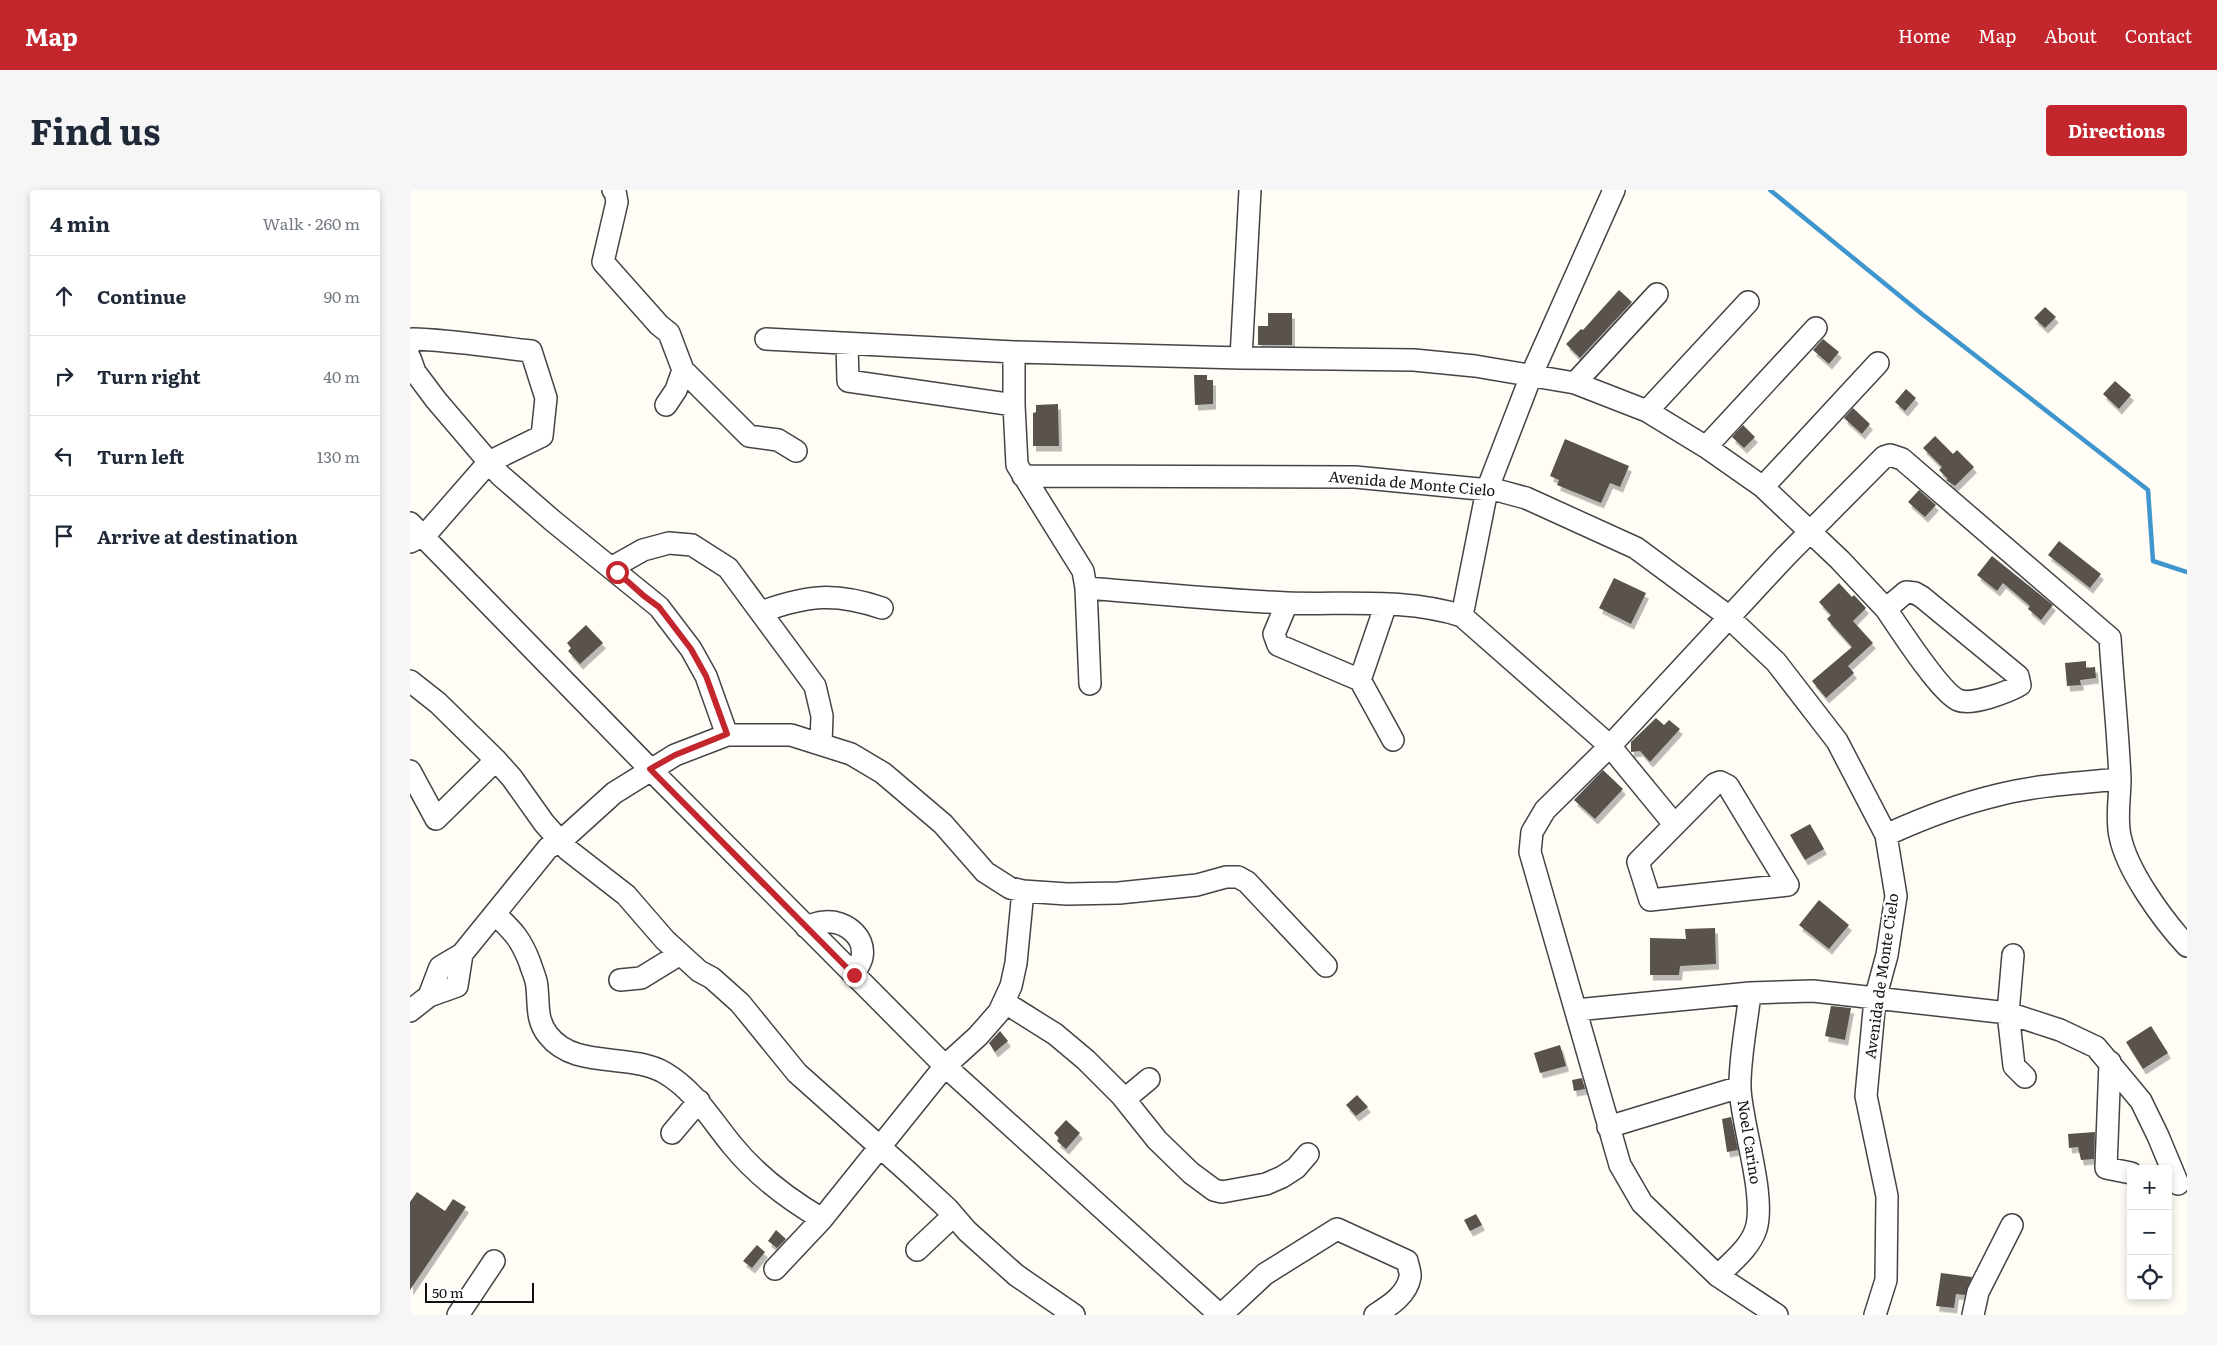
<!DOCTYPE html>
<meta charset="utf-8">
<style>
:root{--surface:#fff;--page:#f6f6f7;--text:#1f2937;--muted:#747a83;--line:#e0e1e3;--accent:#c4262e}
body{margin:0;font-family:Literata,serif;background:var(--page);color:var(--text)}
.controls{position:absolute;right:15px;bottom:15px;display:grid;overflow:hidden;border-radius:5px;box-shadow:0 2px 8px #0003}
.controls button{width:45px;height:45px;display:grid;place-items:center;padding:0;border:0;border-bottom:1px solid var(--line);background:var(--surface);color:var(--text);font:25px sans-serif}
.scale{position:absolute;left:15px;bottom:12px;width:109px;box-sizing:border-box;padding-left:5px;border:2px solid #111;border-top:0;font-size:14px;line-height:18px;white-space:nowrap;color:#111;-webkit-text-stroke:4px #fff;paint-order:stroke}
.stop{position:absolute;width:15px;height:15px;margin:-11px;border:4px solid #c4262e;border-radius:50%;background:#fff}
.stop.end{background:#c4262e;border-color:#fff;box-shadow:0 1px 5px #0008}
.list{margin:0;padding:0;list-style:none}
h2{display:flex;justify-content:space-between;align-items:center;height:65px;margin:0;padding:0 20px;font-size:21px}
h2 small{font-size:16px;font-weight:400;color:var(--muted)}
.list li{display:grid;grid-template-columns:32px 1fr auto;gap:15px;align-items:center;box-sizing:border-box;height:80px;padding:0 20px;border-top:1px solid var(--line)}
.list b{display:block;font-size:19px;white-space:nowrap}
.list em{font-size:16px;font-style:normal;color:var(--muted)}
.icon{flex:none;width:28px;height:28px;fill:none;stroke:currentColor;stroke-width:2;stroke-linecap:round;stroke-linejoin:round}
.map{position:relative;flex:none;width:1777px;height:1125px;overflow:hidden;border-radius:5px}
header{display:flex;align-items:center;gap:30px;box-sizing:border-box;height:70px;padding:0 25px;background:var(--accent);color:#fff}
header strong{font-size:24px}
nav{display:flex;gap:28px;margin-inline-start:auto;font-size:18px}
.intro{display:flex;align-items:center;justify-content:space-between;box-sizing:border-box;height:120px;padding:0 30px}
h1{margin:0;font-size:35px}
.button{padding:12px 22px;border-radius:5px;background:var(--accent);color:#fff;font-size:18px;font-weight:700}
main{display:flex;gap:30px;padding:0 30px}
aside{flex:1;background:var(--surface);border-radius:5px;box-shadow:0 2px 8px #0003}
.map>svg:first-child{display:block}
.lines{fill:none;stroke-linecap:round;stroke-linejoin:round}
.stream{stroke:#3f96cf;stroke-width:4.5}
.building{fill:#5a524d;filter:url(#shadow)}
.minor-casing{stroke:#444;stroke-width:24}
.minor{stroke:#fff;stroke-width:21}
.route{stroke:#c4262e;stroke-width:6}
.labels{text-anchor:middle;stroke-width:5;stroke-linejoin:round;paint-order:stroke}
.street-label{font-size:15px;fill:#111;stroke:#fff}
</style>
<header>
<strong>Map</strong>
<nav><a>Home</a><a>Map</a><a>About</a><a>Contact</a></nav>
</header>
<div class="intro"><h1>Find us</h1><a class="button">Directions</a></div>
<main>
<aside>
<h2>4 min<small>Walk · 260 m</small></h2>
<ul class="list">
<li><svg class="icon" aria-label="ahead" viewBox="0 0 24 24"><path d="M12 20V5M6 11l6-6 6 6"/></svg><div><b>Continue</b></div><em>90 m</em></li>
<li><svg class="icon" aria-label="right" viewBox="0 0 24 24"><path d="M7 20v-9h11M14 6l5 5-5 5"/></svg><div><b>Turn right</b></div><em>40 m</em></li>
<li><svg class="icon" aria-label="left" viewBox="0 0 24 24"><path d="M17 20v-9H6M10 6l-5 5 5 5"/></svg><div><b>Turn left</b></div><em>130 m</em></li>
<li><svg class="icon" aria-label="arrive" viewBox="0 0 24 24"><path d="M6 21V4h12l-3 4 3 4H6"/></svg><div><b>Arrive at destination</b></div></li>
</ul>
</aside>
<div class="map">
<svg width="1777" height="1125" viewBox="0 0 1777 1125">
<defs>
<filter id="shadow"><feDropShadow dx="3" dy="5.5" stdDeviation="0" flood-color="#0004"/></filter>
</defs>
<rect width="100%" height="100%" fill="#fffdf5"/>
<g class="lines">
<path class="stream" d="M1360,0L1512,124L1738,300L1743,371L1777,382"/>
</g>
<path class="building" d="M1209,100L1222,112L1170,168L1156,154L1171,139L1173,140Z
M1635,117L1646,127L1635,138L1624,128Z
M858,123H882V155H848V136H858Z
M1413,149L1429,162L1419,174L1403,160Z
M784,185H797V190H803V214L785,215Z
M1705,191L1721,205L1709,219L1693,204Z
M1496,199L1506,208L1495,221L1485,212Z
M648,214L649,256H623V223L626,222V215Z
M1443,218L1460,234L1452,244L1434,228Z
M1333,235L1345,247L1334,258L1322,247Z
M1525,246L1543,264L1547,260L1564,277L1545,296L1536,290L1538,289L1529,280L1532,277L1513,258Z
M1155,249L1219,276L1210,297L1200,293L1191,313L1147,295L1149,290L1140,286Z
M1509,300L1526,315L1515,327L1498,312Z
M1649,351L1691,384L1680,398L1638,365Z
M1582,366L1643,415L1631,430L1618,419L1620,416L1593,393L1587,401L1567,385Z
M1204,388L1236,403L1221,434L1189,418Z
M1429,393L1442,407L1444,405L1456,418L1443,431L1463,453L1438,476L1444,483L1416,508L1402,491L1442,457L1417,429L1421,425L1409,412Z
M176,435L193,453L170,474L158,461L161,458L157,453Z
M1676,471V478L1685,477L1686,488L1670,490L1671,495L1657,496L1655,473Z
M1246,528L1254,535L1259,530L1270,539L1240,572L1230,561L1221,562V552Z
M1193,580L1213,599L1185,629L1164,610Z
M1400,634L1414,659L1395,670L1380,645Z
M1409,710L1439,735L1419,759L1389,735Z
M1305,738L1306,774L1270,776L1269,785H1240V748L1276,749L1275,739Z
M1421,816L1441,818L1435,850L1415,846Z
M1741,836L1758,863L1733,879L1716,852Z
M590,841L598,851L585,862L579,853Z
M1150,855L1156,876L1130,883L1124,863Z
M1172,888L1175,899L1164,901L1162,890Z
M947,905L958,917L946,926L936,915Z
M1321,927L1328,960L1317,962L1312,929Z
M656,930L670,943L656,959L647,951L649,948L644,943Z
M1685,942L1684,969L1671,970L1668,957L1659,958L1658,944Z
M7,1002L35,1021L43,1009L56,1017L0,1100V1012Z
M1066,1024L1072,1035L1060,1041L1054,1030Z
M366,1040L376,1049L367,1058L358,1051Z
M347,1055L355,1062L342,1078L333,1071Z
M1531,1083L1562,1087L1555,1105L1546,1104L1544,1118L1526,1116Z"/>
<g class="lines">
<defs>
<path id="minor" d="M203,0L205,1L207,12L193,72L249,135L259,143L273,180L339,246L368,250L386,261
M356,149L604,162L831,168L1004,170L1065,176L1165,193L1237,221L1296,257L1353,297L1430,370L1476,419
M437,154L438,191L604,215
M0,155L3,149C42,150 82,157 121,161L136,208L132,246L79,272L16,344L0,352
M604,162V215L607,275L673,381L676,398L680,494
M0,168L5,182L26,210L90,285L143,331L249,417L281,459L296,486L317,545
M831,168L840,0
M1165,193L1247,104
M256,215L266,200L273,180
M1237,221L1338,112
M1296,257L1406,138
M613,286L945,287L1090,301L1116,308L1226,358L1314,423L1366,472L1427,551L1476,645L1486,706L1477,765L1465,809L1456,906L1477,1006L1476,1090L1465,1125
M1353,297L1468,173
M0,333L240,579L535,876L810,1125
M201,378L233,360L259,353L282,355L318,378L405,496L412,526L411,553
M676,398C743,403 810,410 877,413C935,415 996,408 1052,426L1200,556L1264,634
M1496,402L1505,403L1512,407L1608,486L1610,495C1598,502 1561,516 1548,510C1530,502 1489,438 1476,419Z
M877,413L864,444L868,455L950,490L983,550
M351,422C397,405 425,402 472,418
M1052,426L1077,300L1121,186L1204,0
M950,490L976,414
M0,491L28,513L86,570
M0,581L26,629L86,570L102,588L134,633L158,660L216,705L255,750L289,781L302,788L330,813L387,883L498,982L538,1019L557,1041L606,1085L664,1125
M1310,592L1318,596L1378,695L1240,710L1228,672L1305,594Z
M1476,645C1511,629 1550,614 1588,605C1627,595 1669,593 1710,589
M85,724C103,741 111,749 120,773C122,781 127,789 127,798C129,815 126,830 138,845C165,880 219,862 255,883C285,901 300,928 322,955C347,986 378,1009 412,1029
M396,737C402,735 408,732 415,732C434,730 456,746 452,767C451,773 446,779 444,785
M1603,765L1598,823L1604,876L1615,887
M210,790L231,788L270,764
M19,806L30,777L52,764L138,658L151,651L204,603L265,565L317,545H381L441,564L473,583L533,634L575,682L600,698L613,701L657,704L709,703L787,695L816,687H828L837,692L916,776
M594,812L645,844L676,870L711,905L747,950L781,983L804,1000L812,1002L856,994L872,987L886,978L898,964
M1166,820L1340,803L1403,801L1598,823L1650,840L1686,857L1731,911L1748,946L1768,994
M0,821L19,806L47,796L52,764
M1700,872L1696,978L1721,983
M715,909L739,889
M1198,937L1330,897
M262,943L289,911
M507,1060L543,1026
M365,1079L412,1029L535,876L568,846L589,822L601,796L606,773L613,701
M1308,1086C1321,1072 1340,1058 1346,1039C1356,1006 1332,936 1330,899C1329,871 1337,832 1340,803
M48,1125L84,1071
M811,1125L855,1084L927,1039L997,1071C998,1076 1001,1083 1000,1087C997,1105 979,1116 965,1125
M1367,1125L1308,1086L1232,1013L1210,975L1120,662L1122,642L1135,620L1200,556L1375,367L1474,267L1480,265L1492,269L1700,448C1703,495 1708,542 1710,589C1710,607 1706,628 1710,646C1717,681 1753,730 1777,756
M1563,1125L1568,1102L1602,1035"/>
</defs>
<use href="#minor" class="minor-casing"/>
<use href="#minor" class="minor"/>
</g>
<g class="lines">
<path class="route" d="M207,382L234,406L249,417L281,459L296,486L317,544L265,565L240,579L444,785"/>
</g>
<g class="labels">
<g class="street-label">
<text transform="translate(1002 294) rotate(5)" y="5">Avenida de Monte Cielo</text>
<text transform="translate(1472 786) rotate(-82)" y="5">Avenida de Monte Cielo</text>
<text transform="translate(1339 952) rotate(81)" y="5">Noel Carino</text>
</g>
</g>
</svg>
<div class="controls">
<button>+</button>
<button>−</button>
<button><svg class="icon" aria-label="locate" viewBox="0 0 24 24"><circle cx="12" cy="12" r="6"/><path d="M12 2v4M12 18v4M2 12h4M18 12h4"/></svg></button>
</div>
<div class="scale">50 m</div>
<div class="stop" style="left:207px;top:382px"></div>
<div class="stop end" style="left:444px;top:785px"></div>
</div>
</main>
